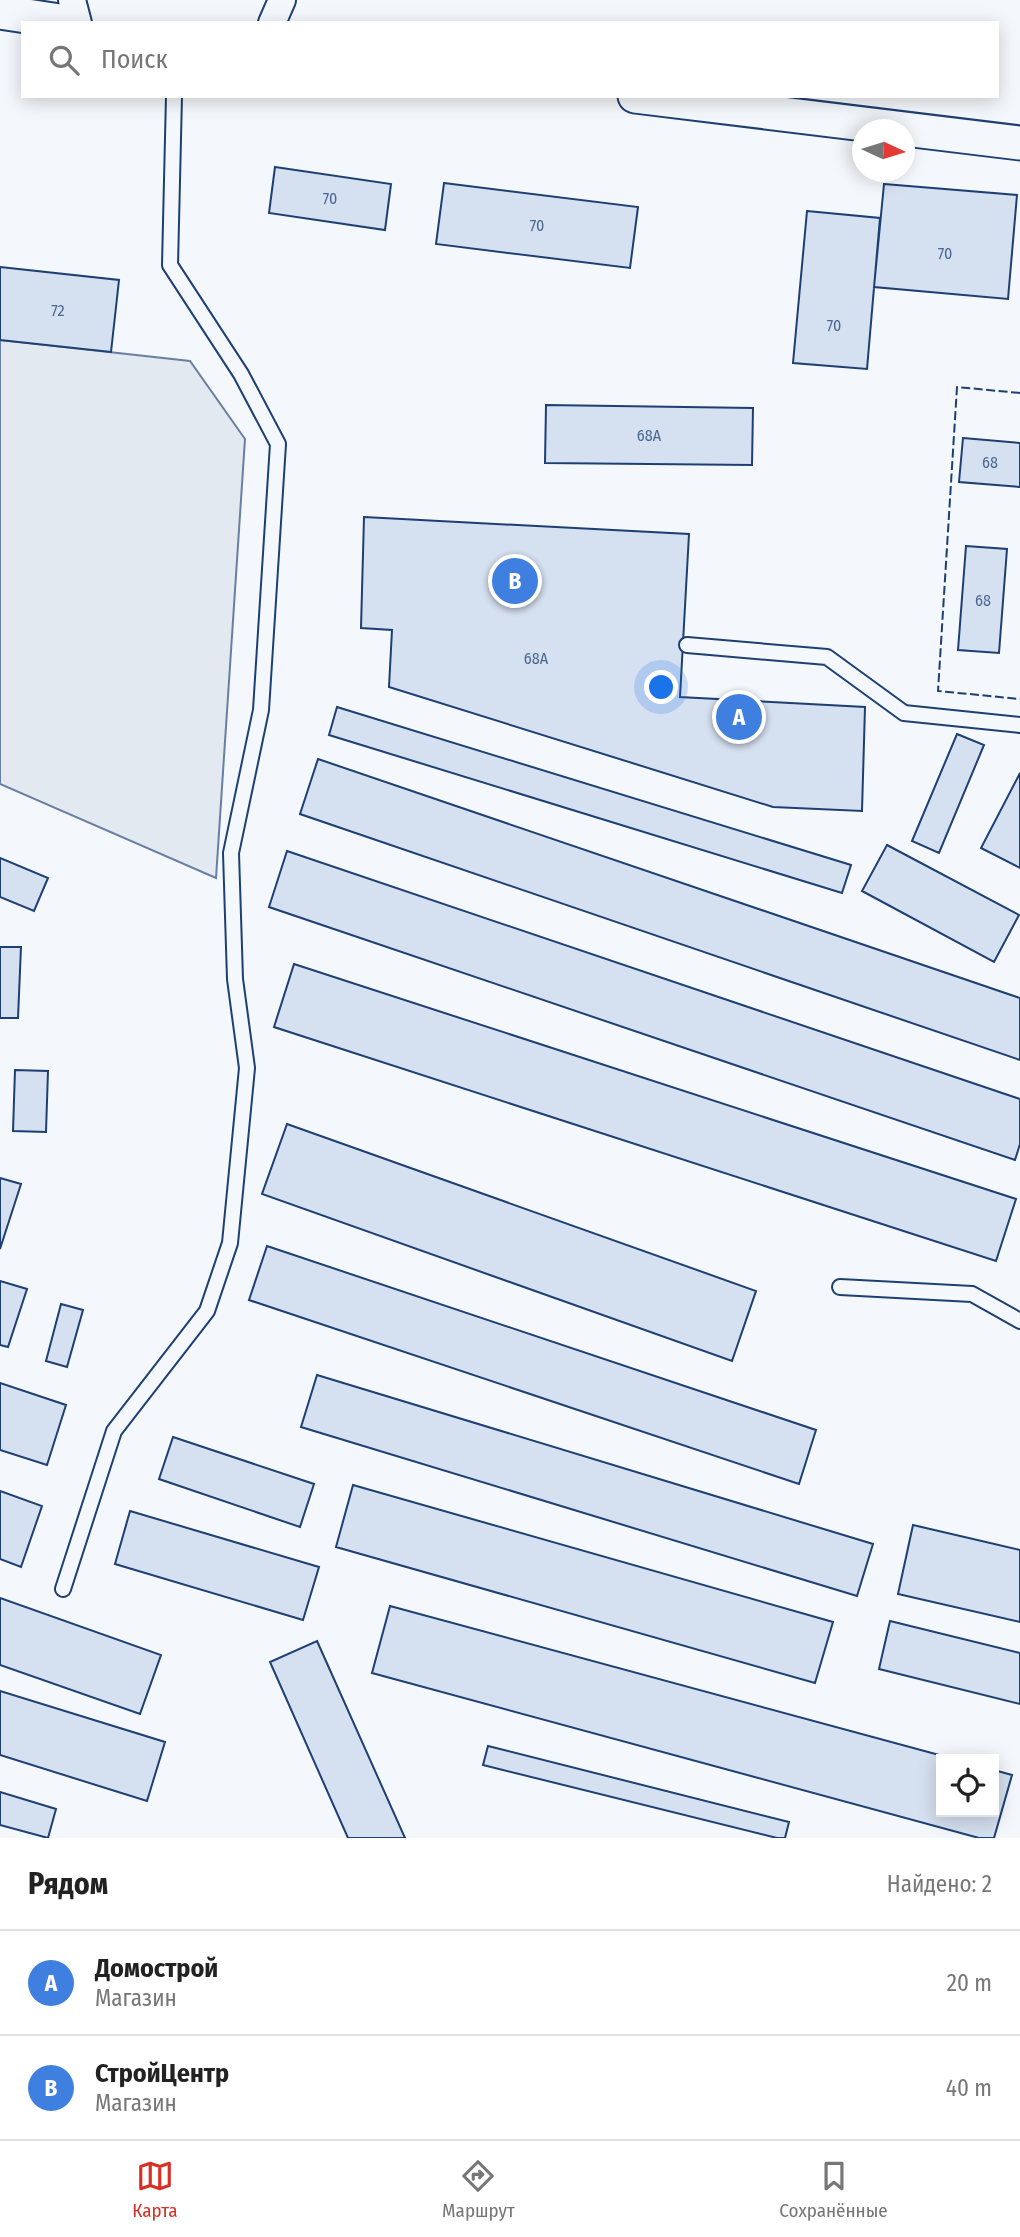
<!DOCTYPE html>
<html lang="ru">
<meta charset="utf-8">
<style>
:root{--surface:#fff;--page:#f2f2f2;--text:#222;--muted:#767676;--line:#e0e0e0;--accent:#d93025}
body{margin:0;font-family:"Fira Sans Condensed",sans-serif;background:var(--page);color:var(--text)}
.controls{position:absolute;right:21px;bottom:21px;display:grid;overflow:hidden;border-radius:0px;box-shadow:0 4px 18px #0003}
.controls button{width:63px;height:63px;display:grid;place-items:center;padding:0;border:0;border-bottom:2px solid var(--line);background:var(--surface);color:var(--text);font:35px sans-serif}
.compass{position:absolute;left:852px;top:119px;width:63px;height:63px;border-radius:50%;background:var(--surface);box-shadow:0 4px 18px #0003;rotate:94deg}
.you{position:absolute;left:662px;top:688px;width:24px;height:24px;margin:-18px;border:5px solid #fff;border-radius:50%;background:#1a73e8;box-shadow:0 0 0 10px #1a73e833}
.badge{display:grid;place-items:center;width:46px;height:46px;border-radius:50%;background:var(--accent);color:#fff;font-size:23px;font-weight:700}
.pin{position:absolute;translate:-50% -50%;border:4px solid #fff;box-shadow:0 2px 7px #0006}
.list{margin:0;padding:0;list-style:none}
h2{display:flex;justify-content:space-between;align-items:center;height:91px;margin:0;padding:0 28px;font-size:30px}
h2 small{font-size:23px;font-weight:400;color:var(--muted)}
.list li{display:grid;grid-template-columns:46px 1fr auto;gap:21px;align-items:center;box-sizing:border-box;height:105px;padding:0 28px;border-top:2px solid var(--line)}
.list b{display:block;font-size:26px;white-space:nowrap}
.list p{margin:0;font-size:23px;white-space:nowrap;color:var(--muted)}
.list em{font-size:23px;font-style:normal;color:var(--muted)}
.icon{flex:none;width:38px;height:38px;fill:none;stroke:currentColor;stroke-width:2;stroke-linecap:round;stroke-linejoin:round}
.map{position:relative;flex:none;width:1020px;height:1838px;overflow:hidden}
.search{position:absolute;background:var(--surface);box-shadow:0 4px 18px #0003;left:21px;right:21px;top:21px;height:77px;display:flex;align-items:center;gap:18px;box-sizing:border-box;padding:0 24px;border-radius:0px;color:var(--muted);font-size:26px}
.sheet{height:301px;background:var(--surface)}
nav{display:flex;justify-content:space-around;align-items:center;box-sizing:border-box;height:98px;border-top:2px solid var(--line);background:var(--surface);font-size:19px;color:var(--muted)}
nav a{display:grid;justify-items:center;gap:4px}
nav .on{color:var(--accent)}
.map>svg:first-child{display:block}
.green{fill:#e3e9f0;stroke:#687fa3;stroke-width:2}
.building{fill:#d5e0f0;stroke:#1d3f73;stroke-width:2}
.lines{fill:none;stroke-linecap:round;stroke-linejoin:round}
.service-casing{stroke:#1d3f73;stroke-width:18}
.minor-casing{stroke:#1d3f73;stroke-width:30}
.tertiary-casing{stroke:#1d3f73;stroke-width:37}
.service{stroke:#f4f7fb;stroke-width:14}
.minor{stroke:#f4f7fb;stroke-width:26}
.tertiary{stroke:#f4f7fb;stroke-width:33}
.fence{stroke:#1d3f73;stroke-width:2;stroke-dasharray:9 3.5;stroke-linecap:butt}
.labels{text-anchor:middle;stroke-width:5;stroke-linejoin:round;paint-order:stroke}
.number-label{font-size:16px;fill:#4b6792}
</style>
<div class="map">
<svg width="1020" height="1838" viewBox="0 0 1020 1838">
<rect width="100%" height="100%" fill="#f4f7fb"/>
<path class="green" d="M0,340L190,361L245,439L216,878L0,784Z"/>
<path class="building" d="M275,167L391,184L385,230L269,213Z
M444,183L638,207L630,268L436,244Z
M884,184L1017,195L1008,299L874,287Z
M807,211L880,218L867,369L793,363Z
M0,267L119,280L111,352L0,340Z
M546,405L753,408L752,465L545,463Z
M963,438L1020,443V487L959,482Z
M364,517L689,534L680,697L865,707L862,811L773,807L389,687L392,630L361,628Z
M966,546L1007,549L999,653L958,650Z
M337,707L851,865L842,893L329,735Z
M957,734L984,745L939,853L912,841Z
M318,759L1020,998V1060L300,814Z
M1020,773V868L981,848Z
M887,845L1019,915L994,962L862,891Z
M287,851L1020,1099V1144L1015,1160L269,907Z
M0,858L48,878L34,911L0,897Z
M0,947H21L18,1018H0Z
M294,964L1016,1199L996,1261L274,1027Z
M15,1070L48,1071L46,1132L13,1131Z
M287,1124L756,1291L732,1361L262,1194Z
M0,1178L21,1184L0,1249Z
M267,1246L816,1430L799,1484L249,1300Z
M0,1281L27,1289L8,1347L0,1345Z
M61,1304L83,1310L67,1367L46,1361Z
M317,1375L873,1544L857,1596L301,1427Z
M0,1383L66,1405L47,1465L0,1450Z
M173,1437L314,1484L300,1527L159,1479Z
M353,1485L833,1622L815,1683L336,1547Z
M0,1491L42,1506L21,1567L0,1559Z
M130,1511L319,1567L303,1620L115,1564Z
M913,1525L1020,1550V1622L898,1594Z
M0,1598L161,1655L140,1714L0,1665Z
M390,1606L954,1759H941V1812H994V1770L1012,1775L994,1838H979L372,1673Z
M890,1621L1020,1653V1704L879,1669Z
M317,1641L405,1838H348L270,1662Z
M0,1691L165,1742L147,1801L0,1755Z
M488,1746L789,1822L785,1838H777L483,1765Z
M0,1792L56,1809L48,1838L0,1825Z"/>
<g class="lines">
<defs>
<path id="service" d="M687,645L827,657L904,713L1020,725
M840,1287L972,1294L1020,1321
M63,1589L114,1431L207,1311L230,1243L247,1068L235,979L231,853L261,710L278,444L241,374L170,265L174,96"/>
<path id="minor" d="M72,0L78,23
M272,23L282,0"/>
<path id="tertiary" d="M0,12L73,23
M635,96L1020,143"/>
</defs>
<use href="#service" class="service-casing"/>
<use href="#minor" class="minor-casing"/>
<use href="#tertiary" class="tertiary-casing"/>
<use href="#service" class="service"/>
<use href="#minor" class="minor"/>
<use href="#tertiary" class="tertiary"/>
<path class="fence" d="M1020,393L957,387L938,691L1020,699"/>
</g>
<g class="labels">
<g class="number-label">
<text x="330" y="204">70</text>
<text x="537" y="231">70</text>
<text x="945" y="259">70</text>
<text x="58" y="316">72</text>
<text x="834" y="331">70</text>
<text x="649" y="441">68А</text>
<text x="990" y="468">68</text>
<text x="983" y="606">68</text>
<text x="536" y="664">68А</text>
</g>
</g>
</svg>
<div class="controls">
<button><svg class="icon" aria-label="locate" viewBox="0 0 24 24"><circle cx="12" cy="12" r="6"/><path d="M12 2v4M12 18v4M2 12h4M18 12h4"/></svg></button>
</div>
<svg class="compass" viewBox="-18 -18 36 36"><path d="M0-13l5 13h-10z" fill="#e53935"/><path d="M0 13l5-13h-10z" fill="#767676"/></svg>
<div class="you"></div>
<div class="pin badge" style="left:739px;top:717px;background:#3f7fe0">A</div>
<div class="pin badge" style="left:515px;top:581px;background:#3f7fe0">B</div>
<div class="search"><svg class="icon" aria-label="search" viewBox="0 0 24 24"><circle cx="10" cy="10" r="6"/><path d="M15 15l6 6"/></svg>Поиск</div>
</div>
<section class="sheet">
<h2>Рядом<small>Найдено: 2</small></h2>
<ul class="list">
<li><span class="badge" style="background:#3f7fe0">A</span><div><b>Домострой</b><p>Магазин</p></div><em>20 m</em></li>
<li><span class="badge" style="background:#3f7fe0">B</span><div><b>СтройЦентр</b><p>Магазин</p></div><em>40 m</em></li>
</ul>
</section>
<nav>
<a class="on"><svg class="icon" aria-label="map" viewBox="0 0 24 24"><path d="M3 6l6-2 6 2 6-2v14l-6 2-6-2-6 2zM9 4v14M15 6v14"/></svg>Карта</a>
<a><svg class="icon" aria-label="directions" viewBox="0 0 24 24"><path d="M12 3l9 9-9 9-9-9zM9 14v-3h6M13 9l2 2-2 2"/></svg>Маршрут</a>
<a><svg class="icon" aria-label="saved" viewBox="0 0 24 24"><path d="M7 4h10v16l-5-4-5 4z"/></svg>Сохранённые</a>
</nav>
